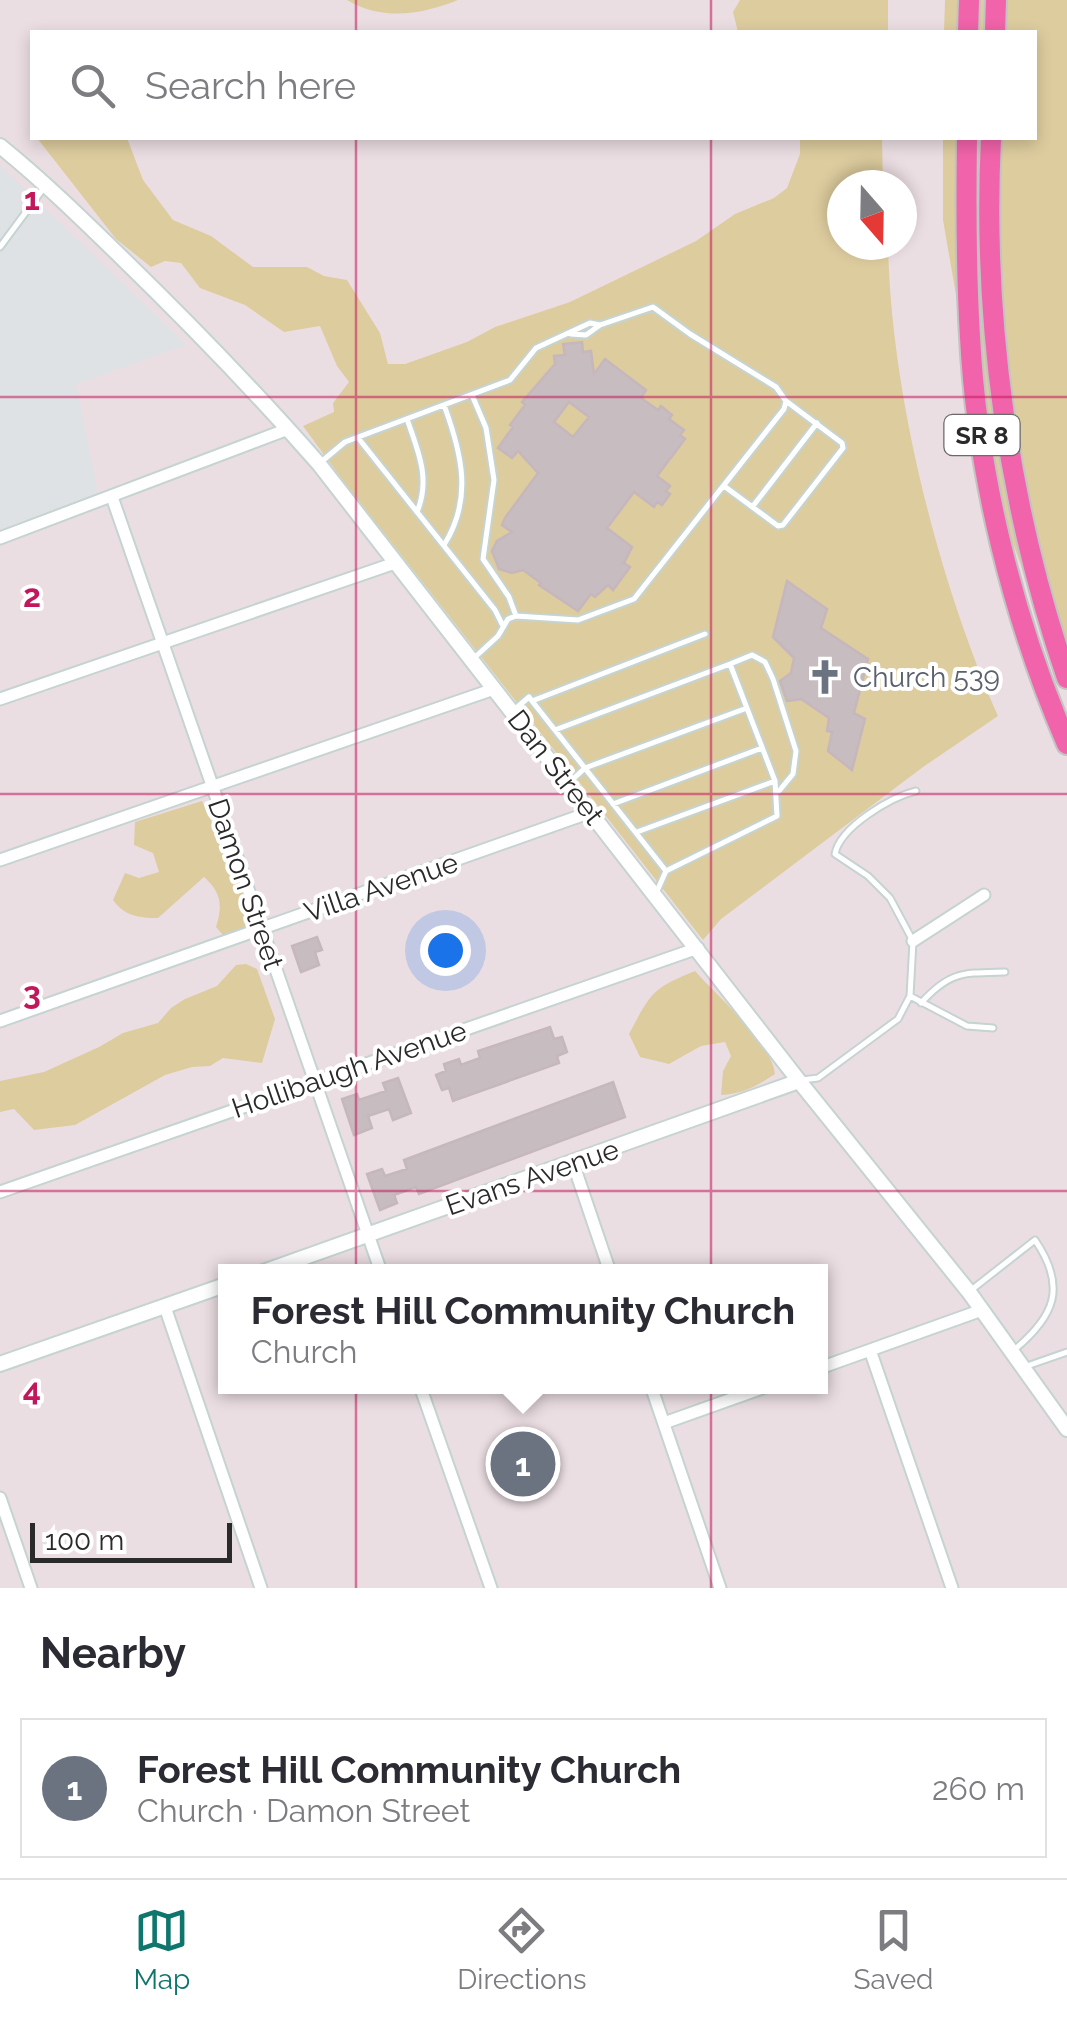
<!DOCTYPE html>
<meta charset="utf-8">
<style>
:root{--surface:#fff;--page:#f2f2f3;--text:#2b2b33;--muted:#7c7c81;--line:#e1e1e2;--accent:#0f766e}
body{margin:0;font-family:Raleway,sans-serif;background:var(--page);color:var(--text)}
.compass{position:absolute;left:827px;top:170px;width:90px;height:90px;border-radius:50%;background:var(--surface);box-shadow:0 5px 15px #0003;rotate:160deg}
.scale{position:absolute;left:30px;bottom:25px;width:202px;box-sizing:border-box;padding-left:10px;border:5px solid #2a2a2a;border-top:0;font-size:28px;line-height:35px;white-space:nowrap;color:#2a2a2a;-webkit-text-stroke:8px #fff;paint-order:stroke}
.you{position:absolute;left:445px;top:950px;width:35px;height:35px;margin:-25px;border:8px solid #fff;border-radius:50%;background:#1a73e8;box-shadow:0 0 0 15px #1a73e833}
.badge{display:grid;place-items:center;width:65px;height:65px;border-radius:50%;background:var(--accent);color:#fff;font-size:32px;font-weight:700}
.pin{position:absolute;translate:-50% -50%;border:5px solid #fff;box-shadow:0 2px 10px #0006}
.popup{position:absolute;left:218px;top:1264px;width:610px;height:130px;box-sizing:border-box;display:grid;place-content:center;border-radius:0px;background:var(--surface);filter:drop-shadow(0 2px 8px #0005);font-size:32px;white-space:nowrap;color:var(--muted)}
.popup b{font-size:38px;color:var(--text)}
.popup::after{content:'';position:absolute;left:50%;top:100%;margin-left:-20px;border:20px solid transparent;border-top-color:var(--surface)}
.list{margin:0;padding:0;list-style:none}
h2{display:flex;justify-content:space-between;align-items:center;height:130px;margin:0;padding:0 40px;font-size:42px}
h2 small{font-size:32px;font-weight:400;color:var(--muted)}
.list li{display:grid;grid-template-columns:65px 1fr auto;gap:30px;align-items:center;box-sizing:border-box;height:140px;margin:0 20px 20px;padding:0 20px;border:2px solid var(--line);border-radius:0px}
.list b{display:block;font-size:38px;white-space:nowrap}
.list p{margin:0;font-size:32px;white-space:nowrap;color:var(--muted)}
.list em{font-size:32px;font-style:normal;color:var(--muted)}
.icon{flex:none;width:55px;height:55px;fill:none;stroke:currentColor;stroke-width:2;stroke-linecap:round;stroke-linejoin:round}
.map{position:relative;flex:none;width:1067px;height:1588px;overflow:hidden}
.search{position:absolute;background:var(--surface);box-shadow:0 5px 15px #0003;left:30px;right:30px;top:30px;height:110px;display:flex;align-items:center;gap:25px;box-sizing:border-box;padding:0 35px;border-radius:0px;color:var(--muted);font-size:38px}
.sheet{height:290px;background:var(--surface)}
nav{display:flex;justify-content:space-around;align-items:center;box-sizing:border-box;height:140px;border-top:2px solid var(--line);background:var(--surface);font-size:28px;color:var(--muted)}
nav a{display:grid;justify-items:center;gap:5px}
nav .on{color:var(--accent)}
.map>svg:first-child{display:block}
.industrial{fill:#dee2e4}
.green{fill:#ddcc9e}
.building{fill:#c7bcc0;stroke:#c6b7bc;stroke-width:2.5;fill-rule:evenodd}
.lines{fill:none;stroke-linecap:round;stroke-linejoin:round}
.service-casing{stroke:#c5d3d1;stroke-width:9}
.minor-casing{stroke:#c5d3d1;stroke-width:15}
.tertiary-casing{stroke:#c5d3d1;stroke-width:18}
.motorway-casing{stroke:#c3c3c3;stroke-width:24}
.service{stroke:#fff;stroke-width:5}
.minor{stroke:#fff;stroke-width:11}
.tertiary{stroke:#fff;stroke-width:14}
.motorway{stroke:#f163aa;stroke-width:20}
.grid{fill:none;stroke:#c2185b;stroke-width:2.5;stroke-opacity:0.55}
.labels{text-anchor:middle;stroke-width:8;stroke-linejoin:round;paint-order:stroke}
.shield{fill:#fff;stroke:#6a6a6a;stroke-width:2.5}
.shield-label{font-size:25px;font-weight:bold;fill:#2a2a2a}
.worship-label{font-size:28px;fill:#5b616d;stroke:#fff;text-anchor:start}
.street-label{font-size:28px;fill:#2a2a2a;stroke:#fff}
.grid-label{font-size:32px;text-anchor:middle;font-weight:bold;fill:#c2185b;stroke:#fff;stroke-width:8;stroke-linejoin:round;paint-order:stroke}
</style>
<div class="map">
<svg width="1067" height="1588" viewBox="0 0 1067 1588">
<rect width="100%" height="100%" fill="#ebdee3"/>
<path class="industrial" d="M0,165L187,345L76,384L98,493L0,530Z"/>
<path class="green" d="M347,0H458C421,15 382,21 347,0Z
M740,0H888V32H738L733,12Z
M945,0H1067V691L1005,522L960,318L943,220V138H1034V32H944Z
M37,138H127L143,180L173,220L211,236L253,267H307L324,276L347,280L380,333L388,364H405L467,342L495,327L570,302L696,241L735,214L774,198L787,188L800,154V138H882L883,185H842V245H888C891,394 938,580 998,716L923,767L721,919L703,940L344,482L303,426L334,412L333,403L349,382L337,366L320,326L284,332L245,305L200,288L181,263L165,261L151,267L116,239Z
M202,801L247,898L249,929L223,935L216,927C223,905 221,892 204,877L158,918C139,918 124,916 113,900L125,873L139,878L159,872L153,853L134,845L135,822Z
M246,964L257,969L275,1019L262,1063L223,1058L210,1066L192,1067L165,1075L75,1125L34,1130L14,1109L0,1112V1081L44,1072L99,1047L123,1033L158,1023L171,1008L185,999L217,986L236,965Z
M695,971C716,995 772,1043 775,1074C757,1086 743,1094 721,1095L723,1071L731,1056L725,1042L701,1046L669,1064L640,1057L629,1034C651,993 651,989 695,971Z"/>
<path class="building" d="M582,342L583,352L591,351L594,374L605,359L646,390L641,398L658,410L661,406L672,415L669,419L684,430L680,435L685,439L657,476L670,486L666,491L670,494L662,505L657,502L654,507L634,492L607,528L632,547L624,563L630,567L613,590L608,585L595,597L591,594L578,611L539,585L541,583L523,570L512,573L499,569L492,551L497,541L512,532L502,525L505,518L538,473L518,451L512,458L498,448L513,427L510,425L525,405L522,402L555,364L554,356L565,355L563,344ZM569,402L589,417L573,437L554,422Z
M787,581L827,609L821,628L868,659L854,713L865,719L852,770L828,751L832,732L827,731L829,718L801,699L787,701L780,681L791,673L794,658L773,637Z
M317,937L322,950L315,952L319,965L301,972L292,946Z
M550,1027L554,1039L562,1037L567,1052L557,1056L559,1063L453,1101L449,1088L442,1090L436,1075L446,1071L444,1064L459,1059L461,1065L480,1058L478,1051Z
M398,1078L411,1113L393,1120L389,1109L368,1116L372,1128L354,1135L342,1099L357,1094L359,1100L386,1091L383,1083Z
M613,1082L625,1117L419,1194L416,1187L394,1195L397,1203L380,1210L367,1174L382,1169L385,1176L407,1169L404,1160Z"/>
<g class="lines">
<defs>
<path id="service" d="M0,247L43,189
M472,395L486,428L494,480L483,559L509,597L516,616
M407,419C418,451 431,479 417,512
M359,439L495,610L503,626
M321,462L345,442L510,380L536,348L590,323L600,325L586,335L571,334
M724,486L778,526L783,525L843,448L842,443L786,401
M753,506L817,423
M444,545C473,499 462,454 444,405
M473,659L498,636L508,619L516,616L578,620L634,599L784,409L786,401L776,387L690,334L653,307L600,325
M730,664L752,655L765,662L773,679L796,751L793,774L779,791
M532,701L705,634
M514,710L529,697L532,701L666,871L657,891
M555,730L730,664L775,781L777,816L666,871
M571,781L585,768L747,708
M613,804L762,748
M637,832L775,781
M910,996L967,1026L993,1028
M921,1003C950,971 963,973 1005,972
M802,1080L818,1078L898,1019L910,996L913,941L890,898L868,876L835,854C840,827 891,797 916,791
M970,1291L1035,1240C1067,1287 1055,1316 1014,1350
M1027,1366L1067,1352"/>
<path id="minor" d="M112,497L381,1272
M0,538L288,429
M0,699L395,563
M0,860L494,689
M913,941L984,895
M0,1021L591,812
M573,1163L610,1272
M0,1192L698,948
M165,1307L261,1588
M870,1350L952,1588
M820,1368L982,1310
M420,1386L491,1588
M651,1386L720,1588
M664,1423L768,1386
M0,1498L31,1588"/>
<path id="tertiary" d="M0,146C42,180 80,217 118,254C188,322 255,391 319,464L799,1081L969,1292L1067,1429
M263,1272L799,1081
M0,1364L225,1285"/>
<path id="motorway" d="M968,32L969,0
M995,32L996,0
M967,138C966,204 966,270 970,337C977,473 1013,619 1067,744
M991,138C982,320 1008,506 1067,678"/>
</defs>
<use href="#service" class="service-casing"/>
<use href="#minor" class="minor-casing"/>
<use href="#tertiary" class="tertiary-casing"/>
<use href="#motorway" class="motorway-casing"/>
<use href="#service" class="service"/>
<use href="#minor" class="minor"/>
<use href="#tertiary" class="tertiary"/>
<use href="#motorway" class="motorway"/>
</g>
<path class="grid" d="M356,0V32M711,0V32M356,138V1588M711,138V1588M0,397H1067M0,794H1067M0,1191H1067"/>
<defs>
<symbol id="church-bare" viewBox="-9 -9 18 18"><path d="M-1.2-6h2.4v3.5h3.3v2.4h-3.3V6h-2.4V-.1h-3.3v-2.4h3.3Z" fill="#6b7280" stroke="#fff" stroke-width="2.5" paint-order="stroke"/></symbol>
</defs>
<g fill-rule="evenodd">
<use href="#church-bare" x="800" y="652" width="50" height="50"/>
</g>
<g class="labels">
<rect class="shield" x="944.5" y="415" width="75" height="40" rx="8"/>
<g class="shield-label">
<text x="982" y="444">SR 8</text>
</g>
<g class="worship-label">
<text x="853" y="687">Church 539</text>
</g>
<g class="street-label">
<text transform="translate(556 767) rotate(52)" y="10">Dan Street</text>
<text transform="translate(246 884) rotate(71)" y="10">Damon Street</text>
<text transform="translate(381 887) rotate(-19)" y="10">Villa Avenue</text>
<text transform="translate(349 1069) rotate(-19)" y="10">Hollibaugh Avenue</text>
<text transform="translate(532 1177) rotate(-19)" y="10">Evans Avenue</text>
</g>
</g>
<g class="grid-label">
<text x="32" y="210">1</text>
<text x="32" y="607">2</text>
<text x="32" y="1004">3</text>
<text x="32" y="1401">4</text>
</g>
</svg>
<svg class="compass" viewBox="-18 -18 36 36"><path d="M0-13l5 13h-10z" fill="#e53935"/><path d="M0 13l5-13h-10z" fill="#7c7c81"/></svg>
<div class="scale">100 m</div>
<div class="you"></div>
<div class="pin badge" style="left:523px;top:1464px;background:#6b7280">1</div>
<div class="popup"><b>Forest Hill Community Church</b>Church</div>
<div class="search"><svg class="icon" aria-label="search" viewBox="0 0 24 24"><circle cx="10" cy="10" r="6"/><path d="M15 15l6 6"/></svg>Search here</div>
</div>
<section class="sheet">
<h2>Nearby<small></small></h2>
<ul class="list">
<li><span class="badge" style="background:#6b7280">1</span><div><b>Forest Hill Community Church</b><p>Church · Damon Street</p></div><em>260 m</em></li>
</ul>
</section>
<nav>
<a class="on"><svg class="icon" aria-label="map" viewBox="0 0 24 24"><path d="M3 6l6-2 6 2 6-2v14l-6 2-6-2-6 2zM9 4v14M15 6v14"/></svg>Map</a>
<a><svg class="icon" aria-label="directions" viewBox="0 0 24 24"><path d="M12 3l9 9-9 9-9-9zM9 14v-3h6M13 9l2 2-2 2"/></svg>Directions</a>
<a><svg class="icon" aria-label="saved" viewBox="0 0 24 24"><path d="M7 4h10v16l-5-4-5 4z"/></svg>Saved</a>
</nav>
